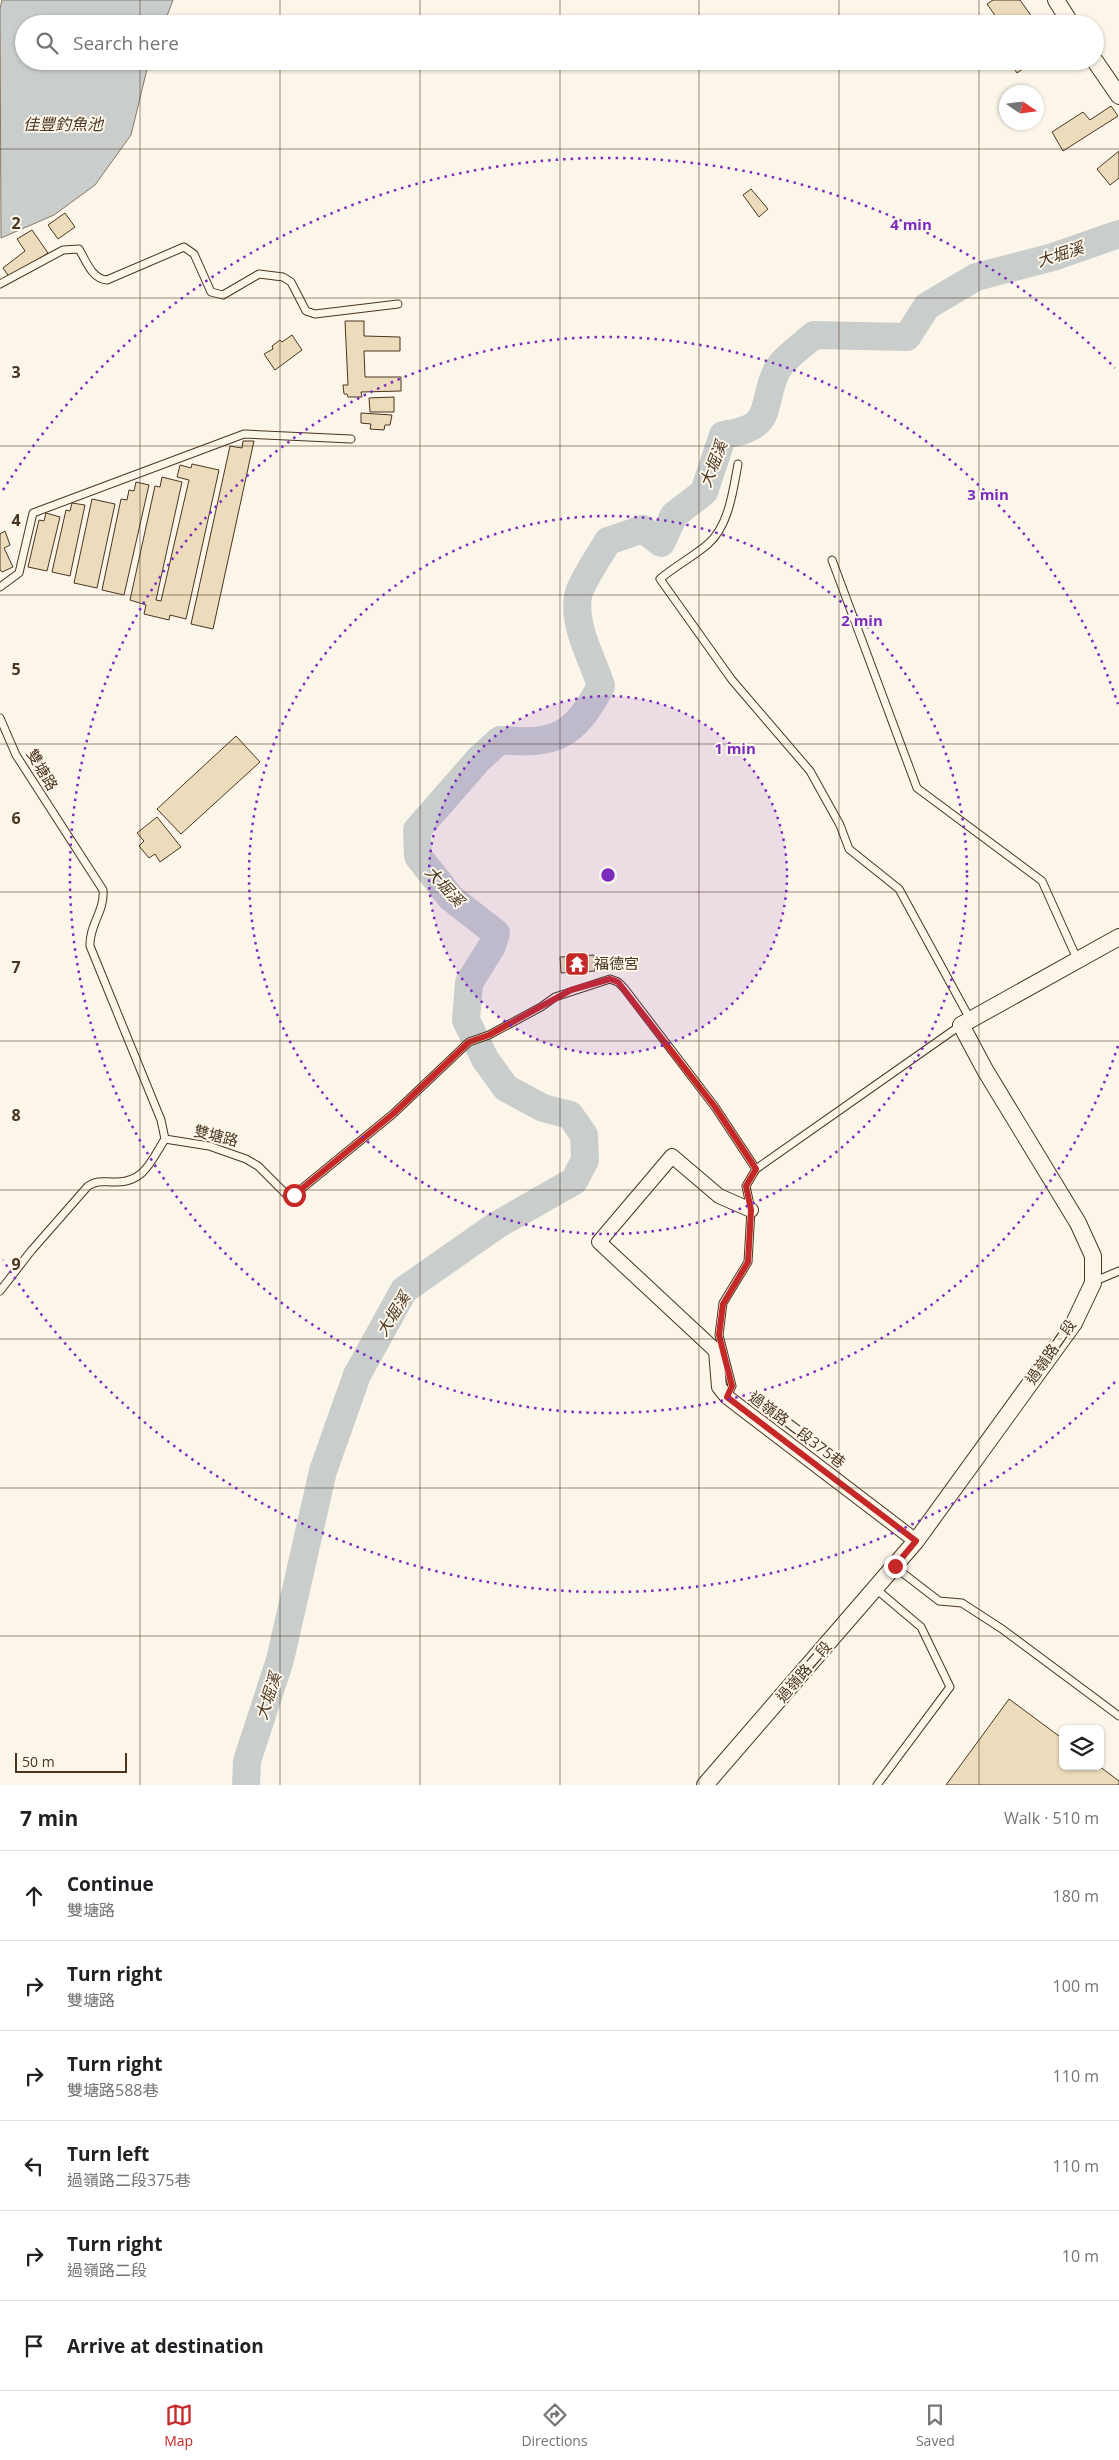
<!DOCTYPE html>
<meta charset="utf-8">
<style>
:root{--surface:#fff;--page:#f6f6f6;--text:#202124;--muted:#757577;--line:#e0e0e0;--accent:#c62828}
body{margin:0;font-family:"Open Sans","Noto Sans TC",sans-serif;background:var(--page);color:var(--text)}
.controls{position:absolute;right:15px;bottom:15px;display:grid;overflow:hidden;border-radius:8px;box-shadow:0 1px 4px #0004}
.controls button{width:45px;height:45px;display:grid;place-items:center;padding:0;border:0;border-bottom:1px solid var(--line);background:var(--surface);color:var(--text);font:25px sans-serif}
.compass{position:absolute;left:999px;top:85px;width:45px;height:45px;border-radius:50%;background:var(--surface);box-shadow:0 1px 4px #0004;rotate:103deg}
.scale{position:absolute;left:15px;bottom:12px;width:112px;box-sizing:border-box;padding-left:5px;border:2px solid #4a3520;border-top:0;font-size:14px;line-height:18px;white-space:nowrap;color:#4a3520;-webkit-text-stroke:4px #fbf6e9;paint-order:stroke}
.stop{position:absolute;width:15px;height:15px;margin:-11px;border:4px solid #c62828;border-radius:50%;background:#fff}
.stop.end{background:#c62828;border-color:#fff;box-shadow:0 1px 5px #0008}
.list{margin:0;padding:0;list-style:none}
h2{display:flex;justify-content:space-between;align-items:center;height:65px;margin:0;padding:0 20px;font-size:21px}
h2 small{font-size:16px;font-weight:400;color:var(--muted)}
.list li{display:grid;grid-template-columns:32px 1fr auto;gap:15px;align-items:center;box-sizing:border-box;height:90px;padding:0 20px;border-top:1px solid var(--line)}
.list b{display:block;font-size:19px;white-space:nowrap}
.list p{margin:0;font-size:16px;white-space:nowrap;color:var(--muted)}
.list em{font-size:16px;font-style:normal;color:var(--muted)}
.icon{flex:none;width:28px;height:28px;fill:none;stroke:currentColor;stroke-width:2;stroke-linecap:round;stroke-linejoin:round}
.map{position:relative;flex:none;width:1119px;height:1785px;overflow:hidden}
.search{position:absolute;background:var(--surface);box-shadow:0 1px 4px #0004;left:15px;right:15px;top:15px;height:55px;display:flex;align-items:center;gap:12px;box-sizing:border-box;padding:0 18px;border-radius:28px;color:var(--muted);font-size:19px}
.sheet{height:605px;background:var(--surface)}
nav{display:flex;justify-content:space-around;align-items:center;box-sizing:border-box;height:70px;border-top:1px solid var(--line);background:var(--surface);font-size:14px;color:var(--muted)}
nav a{display:grid;justify-items:center;gap:2px}
nav .on{color:var(--accent)}
.map>svg:first-child{display:block}
.water{fill:#c9cecd;stroke:#887966}
.lines{fill:none;stroke-linecap:round;stroke-linejoin:round}
.river{stroke:#c9cecd;stroke-width:28}
.building{fill:#ecdcbc;stroke:#4a3520}
.service-casing{stroke:#4a3520;stroke-width:9}
.minor-casing{stroke:#4a3520;stroke-width:16}
.tertiary-casing{stroke:#4a3520;stroke-width:18}
.service{stroke:#fbf6e9;stroke-width:7}
.minor{stroke:#fbf6e9;stroke-width:14}
.tertiary{stroke:#fbf6e9;stroke-width:16}
.route{stroke:#c62828;stroke-width:6}
.grid{fill:none;stroke:#4a3520;stroke-width:1;stroke-opacity:0.55}
.ring{fill:none;stroke:#7b2cbf;stroke-width:2.5;stroke-dasharray:2.5 5}
.labels{text-anchor:middle;stroke-width:4;stroke-linejoin:round;paint-order:stroke}
.street-label{font-size:15px;fill:#4a3520;stroke:#fbf6e9}
.poi-label{font-size:15px;fill:#4a3520;stroke:#fbf6e9;text-anchor:start}
.water-label{font-size:16px;font-style:italic;fill:#4a3520;stroke:#fbf6e9}
.grid-label{font-size:16px;text-anchor:middle;font-weight:bold;fill:#4a3520;stroke:#fbf6e9;stroke-width:4;stroke-linejoin:round;paint-order:stroke}
.centre{fill:#7b2cbf;stroke:#fbf6e9;stroke-width:2.5}
.ring-label{font-size:15px;text-anchor:middle;font-weight:bold;fill:#7b2cbf;stroke:#fbf6e9;stroke-width:4;stroke-linejoin:round;paint-order:stroke}
</style>
<div class="map">
<svg width="1119" height="1785" viewBox="0 0 1119 1785">
<rect width="100%" height="100%" fill="#fbf6e9"/>
<path class="water" d="M2,0H173L164,24H24V61H149L131,135L95,185L54,215L1,238L0,9Z"/>
<g class="lines">
<path class="river" d="M246,1785L247,1761L280,1660L323,1471L357,1375L404,1290L497,1225L574,1181L585,1160L584,1135L570,1115L543,1108L506,1088L485,1059L466,1020L469,983L492,946L496,933L451,898L418,856L417,830L479,759L500,740C557,745 574,736 601,686C592,657 573,627 578,596C580,584 601,553 608,541L643,529L661,543L674,515L704,492L723,435C777,427 759,408 777,370C783,359 804,344 814,335L907,337L927,306L976,277L1053,257L1119,234"/>
</g>
<path class="building" d="M993,0H1020L1037,24H1001L987,4Z
M1009,61H1028L1030,64L1017,73Z
M1111,106L1118,116L1063,151L1052,132L1083,112L1090,120Z
M1119,151V178L1110,185L1097,169Z
M751,189L768,209L759,217L743,195Z
M65,213L75,227L58,239L48,225Z
M32,230L48,253L10,278L3,268L25,251L17,239Z
M345,321H364V336L400,337V351H364L365,377H401V391L361,392L362,397H348L347,394H344L343,385H348Z
M292,335L302,350L275,370L264,354L273,349L272,346L280,340L282,342Z
M394,397V412H370L369,398Z
M361,413L392,415L390,425H385L384,430L370,429L371,424L361,423Z
M243,441H254L213,629L191,624L230,446L242,448Z
M192,464L219,470L186,619L170,615L169,620L144,614L146,605L130,600L155,486L160,487L162,477L182,482L156,600L161,601L189,480L177,477L180,465L191,468Z
M136,482L149,485L124,595L102,590L121,499L127,500L129,490L134,491Z
M92,499L115,504L97,588L74,583Z
M72,503L85,505L70,576L52,572L66,510L70,511Z
M46,513L60,517L47,571L28,567L39,520L44,521Z
M5,531L10,545L4,548L13,567L2,572L0,570V534Z
M236,736L260,762L181,834L157,809Z
M157,817L181,847L160,862L155,854L149,858L139,846L144,841L137,833Z
M594,955L595,971L561,973L560,957Z
M1009,1699L1063,1739V1766H1099L1119,1781V1785H946Z"/>
<g class="lines">
<defs>
<path id="service" d="M0,284L63,250L79,249C86,261 92,279 107,280L184,247L194,254L211,292L223,295L259,274L283,277L291,282L306,311L315,314L398,304
M738,464C733,490 729,526 708,544C693,557 675,566 660,579L732,680L810,771L840,825L849,849L899,889L970,1019
M832,560L917,788L1042,881L1078,961
M0,587L19,573L33,513L244,434L351,439
M0,718L16,755L103,890C105,911 89,925 90,946L161,1120L165,1139L209,1146L246,1159L258,1166L287,1195H294L393,1114L469,1042L489,1035L541,1007L555,997L610,979L618,982L624,988L715,1107L756,1169
M1093,1282L1119,1271
M0,1291L31,1251L88,1186C98,1180 103,1182 115,1182C144,1183 151,1161 165,1139
M727,1397L732,1386L719,1335L723,1303L748,1262L751,1210L746,1186L756,1169L961,1025
M895,1567L939,1601L962,1603L1002,1629L1119,1716
M876,1589L921,1627L950,1687L877,1785"/>
<path id="minor" d="M751,1210L719,1196L672,1156L599,1242L716,1351L719,1387L727,1397L916,1541"/>
<path id="tertiary" d="M1056,0L1071,24
M1095,61L1119,96
M705,1785L916,1541L1074,1323L1093,1283V1256L1078,1223L985,1070L961,1025L1119,937"/>
</defs>
<use href="#service" class="service-casing"/>
<use href="#minor" class="minor-casing"/>
<use href="#tertiary" class="tertiary-casing"/>
<use href="#service" class="service"/>
<use href="#minor" class="minor"/>
<use href="#tertiary" class="tertiary"/>
</g>
<g class="lines">
<path class="route" d="M294,1195L393,1114L469,1042L489,1035L571,990L610,979L618,982L715,1107L756,1169L746,1186L751,1210L748,1262L723,1304L719,1335L732,1386L727,1397L916,1541L895,1566"/>
</g>
<path class="grid" d="M140,0V24M280,0V24M420,0V24M560,0V24M699,0V24M839,0V24M979,0V24M140,61V1785M280,61V1785M420,61V1785M560,61V1785M699,61V1785M839,61V1785M979,61V1785M0,149H1119M0,298H1119M0,446H1119M0,595H1119M0,744H1119M0,892H1119M0,1041H1119M0,1190H1119M0,1339H1119M0,1488H1119M0,1636H1119"/>
<circle cx="608" cy="875" r="179" fill="#7b2cbf" fill-opacity=".12"/>
<g class="ring">
<circle cx="608" cy="875" r="179"/>
<circle cx="608" cy="875" r="359"/>
<path d="M1118 1046A538 538 0 1 1 1118 704"/>
<path d="M1115 1382A717 717 0 0 1 3 1260M3 490A717 717 0 0 1 1115 368"/>
</g>
<defs>
<symbol id="temple-square" viewBox="-11 -11 22 22"><rect x="-9" y="-9" width="18" height="18" rx="4" fill="#c62828" stroke="#fbf6e9"/><path d="M0-6L5-2H3V0L6.5 2.5H4V6H1.5V3h-3V6H-4V2.5H-6.5L-3 0V-2H-5Z" fill="#fff"/></symbol>
</defs>
<g fill-rule="evenodd">
<use href="#temple-square" x="563" y="950" width="28" height="28"/>
</g>
<g class="labels">
<g class="street-label">
<text transform="translate(42 770) rotate(59)" y="5">雙塘路</text>
<text transform="translate(216 1136) rotate(14)" y="5">雙塘路</text>
<text transform="translate(1051 1352) rotate(-55)" y="5">過嶺路二段</text>
<text transform="translate(797 1430) rotate(37)" y="5">過嶺路二段375巷</text>
<text transform="translate(804 1672) rotate(-49)" y="5">過嶺路二段</text>
</g>
<g class="poi-label">
<text x="594" y="969">福德宮</text>
</g>
<g class="water-label">
<text x="63" y="130">佳豐釣魚池</text>
<text transform="translate(1060 254) rotate(-18)" y="6">大堀溪</text>
<text transform="translate(713 464) rotate(-69)" y="6">大堀溪</text>
<text transform="translate(445 886) rotate(47)" y="6">大堀溪</text>
<text transform="translate(393 1314) rotate(-58)" y="6">大堀溪</text>
<text transform="translate(268 1696) rotate(-72)" y="6">大堀溪</text>
</g>
</g>
<g class="grid-label">
<text x="16" y="229">2</text>
<text x="16" y="378">3</text>
<text x="16" y="526">4</text>
<text x="16" y="675">5</text>
<text x="16" y="824">6</text>
<text x="16" y="973">7</text>
<text x="16" y="1121">8</text>
<text x="16" y="1270">9</text>
</g>
<circle cx="608" cy="875" r="8" class="centre"/>
<g class="ring-label">
<text x="911" y="230">4 min</text>
<text x="988" y="500">3 min</text>
<text x="862" y="626">2 min</text>
<text x="735" y="754">1 min</text>
</g>
</svg>
<div class="controls">
<button><svg class="icon" aria-label="layers" viewBox="0 0 24 24"><path d="M12 4l9 5-9 5-9-5zM3 14l9 5 9-5"/></svg></button>
</div>
<svg class="compass" viewBox="-18 -18 36 36"><path d="M0-13l5 13h-10z" fill="#e53935"/><path d="M0 13l5-13h-10z" fill="#757577"/></svg>
<div class="scale">50 m</div>
<div class="stop" style="left:294px;top:1195px"></div>
<div class="stop end" style="left:895px;top:1566px"></div>
<div class="search"><svg class="icon" aria-label="search" viewBox="0 0 24 24"><circle cx="10" cy="10" r="6"/><path d="M15 15l6 6"/></svg>Search here</div>
</div>
<section class="sheet">
<h2>7 min<small>Walk · 510 m</small></h2>
<ul class="list">
<li><svg class="icon" aria-label="ahead" viewBox="0 0 24 24"><path d="M12 20V5M6 11l6-6 6 6"/></svg><div><b>Continue</b><p>雙塘路</p></div><em>180 m</em></li>
<li><svg class="icon" aria-label="right" viewBox="0 0 24 24"><path d="M7 20v-9h11M14 6l5 5-5 5"/></svg><div><b>Turn right</b><p>雙塘路</p></div><em>100 m</em></li>
<li><svg class="icon" aria-label="right" viewBox="0 0 24 24"><path d="M7 20v-9h11M14 6l5 5-5 5"/></svg><div><b>Turn right</b><p>雙塘路588巷</p></div><em>110 m</em></li>
<li><svg class="icon" aria-label="left" viewBox="0 0 24 24"><path d="M17 20v-9H6M10 6l-5 5 5 5"/></svg><div><b>Turn left</b><p>過嶺路二段375巷</p></div><em>110 m</em></li>
<li><svg class="icon" aria-label="right" viewBox="0 0 24 24"><path d="M7 20v-9h11M14 6l5 5-5 5"/></svg><div><b>Turn right</b><p>過嶺路二段</p></div><em>10 m</em></li>
<li><svg class="icon" aria-label="arrive" viewBox="0 0 24 24"><path d="M6 21V4h12l-3 4 3 4H6"/></svg><div><b>Arrive at destination</b></div></li>
</ul>
</section>
<nav>
<a class="on"><svg class="icon" aria-label="map" viewBox="0 0 24 24"><path d="M3 6l6-2 6 2 6-2v14l-6 2-6-2-6 2zM9 4v14M15 6v14"/></svg>Map</a>
<a><svg class="icon" aria-label="directions" viewBox="0 0 24 24"><path d="M12 3l9 9-9 9-9-9zM9 14v-3h6M13 9l2 2-2 2"/></svg>Directions</a>
<a><svg class="icon" aria-label="saved" viewBox="0 0 24 24"><path d="M7 4h10v16l-5-4-5 4z"/></svg>Saved</a>
</nav>
